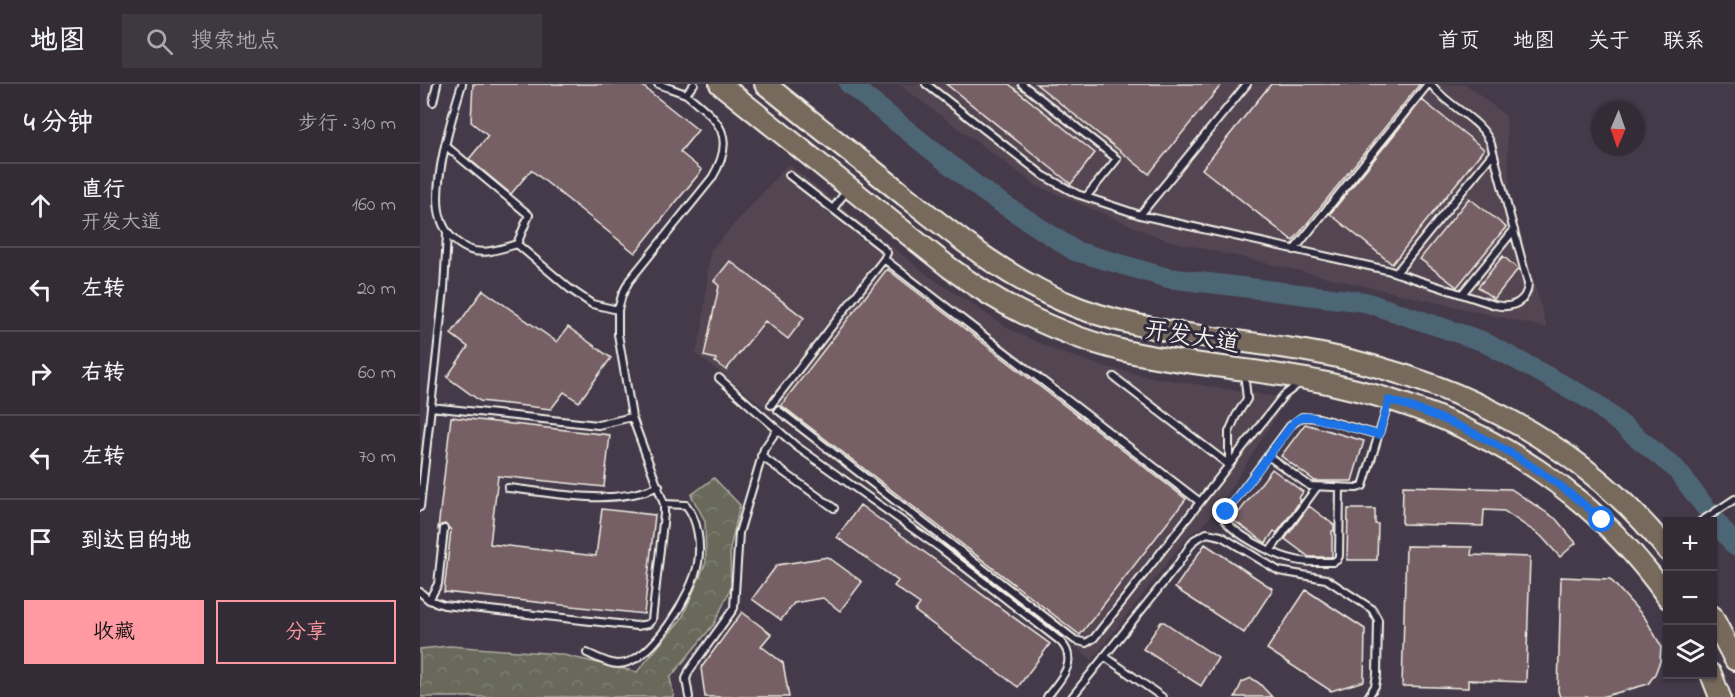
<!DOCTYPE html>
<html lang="zh">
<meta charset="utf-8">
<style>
:root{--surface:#332c37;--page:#3e3842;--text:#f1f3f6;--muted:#a9a7ad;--line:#4e4852;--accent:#ff9aa2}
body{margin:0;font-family:"Indie Flower","LXGW WenKai TC",sans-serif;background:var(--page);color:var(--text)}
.controls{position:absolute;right:18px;bottom:18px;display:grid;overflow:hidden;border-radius:0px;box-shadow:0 2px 4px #0004}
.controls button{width:54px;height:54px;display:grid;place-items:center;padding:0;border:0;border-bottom:2px solid var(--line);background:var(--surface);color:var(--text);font:30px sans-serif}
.compass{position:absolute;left:1171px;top:18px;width:54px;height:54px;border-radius:50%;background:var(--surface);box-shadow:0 2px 4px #0004;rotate:182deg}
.stop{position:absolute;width:18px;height:18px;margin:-14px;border:4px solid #1a73e8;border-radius:50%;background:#fff}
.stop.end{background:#1a73e8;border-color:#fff;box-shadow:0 2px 6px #0008}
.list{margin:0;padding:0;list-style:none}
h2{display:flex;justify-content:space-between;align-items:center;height:78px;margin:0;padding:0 24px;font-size:26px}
h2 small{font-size:20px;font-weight:400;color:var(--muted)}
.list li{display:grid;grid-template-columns:39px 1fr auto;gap:18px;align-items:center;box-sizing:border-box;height:84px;padding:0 24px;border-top:2px solid var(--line)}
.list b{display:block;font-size:22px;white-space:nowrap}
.list p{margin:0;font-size:20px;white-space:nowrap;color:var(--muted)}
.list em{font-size:20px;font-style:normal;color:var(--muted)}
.actions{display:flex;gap:12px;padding:18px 24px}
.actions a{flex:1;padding:14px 0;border:2px solid var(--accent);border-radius:0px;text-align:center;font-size:21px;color:var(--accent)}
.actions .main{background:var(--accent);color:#111}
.icon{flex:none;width:33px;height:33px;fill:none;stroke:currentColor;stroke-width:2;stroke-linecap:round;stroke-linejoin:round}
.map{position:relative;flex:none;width:1315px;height:613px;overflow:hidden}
header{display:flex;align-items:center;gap:36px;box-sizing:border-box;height:84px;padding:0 30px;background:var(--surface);border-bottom:2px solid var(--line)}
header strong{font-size:28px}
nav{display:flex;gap:33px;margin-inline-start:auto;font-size:21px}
.search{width:420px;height:54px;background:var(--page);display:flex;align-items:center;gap:15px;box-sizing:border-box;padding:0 21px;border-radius:0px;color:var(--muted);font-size:22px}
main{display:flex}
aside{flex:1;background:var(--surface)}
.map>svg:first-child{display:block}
.built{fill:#534551}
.forest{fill:url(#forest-crowns);stroke:#aeada1;stroke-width:1.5}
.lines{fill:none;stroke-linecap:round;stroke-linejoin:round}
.river{stroke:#4d6676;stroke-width:20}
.building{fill:#765f65;stroke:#f4f1e8;stroke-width:1.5}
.service-casing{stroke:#f4f1e8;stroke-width:10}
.primary-casing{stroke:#f4f1e8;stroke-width:24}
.service{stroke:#2f2a3d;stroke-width:6}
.primary{stroke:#77695c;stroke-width:20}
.route{stroke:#1a73e8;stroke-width:8}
.labels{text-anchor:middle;stroke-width:6;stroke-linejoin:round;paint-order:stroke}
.street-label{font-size:24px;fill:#f4f1e8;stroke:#2f2a3d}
</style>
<header>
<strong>地图</strong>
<div class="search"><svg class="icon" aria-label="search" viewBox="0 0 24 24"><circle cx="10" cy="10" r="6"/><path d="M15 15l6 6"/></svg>搜索地点</div>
<nav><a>首页</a><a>地图</a><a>关于</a><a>联系</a></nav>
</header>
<main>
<aside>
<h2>4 分钟<small>步行 · 310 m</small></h2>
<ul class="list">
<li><svg class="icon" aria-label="ahead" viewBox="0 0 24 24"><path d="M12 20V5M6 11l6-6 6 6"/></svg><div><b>直行</b><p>开发大道</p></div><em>160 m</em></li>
<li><svg class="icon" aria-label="left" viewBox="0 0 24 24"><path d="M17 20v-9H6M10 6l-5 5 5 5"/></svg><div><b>左转</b></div><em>20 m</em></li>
<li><svg class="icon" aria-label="right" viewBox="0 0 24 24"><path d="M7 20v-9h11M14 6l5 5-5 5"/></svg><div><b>右转</b></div><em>60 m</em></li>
<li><svg class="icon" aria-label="left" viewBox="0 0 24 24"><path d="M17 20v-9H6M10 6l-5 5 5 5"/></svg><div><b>左转</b></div><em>70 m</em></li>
<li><svg class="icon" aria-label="arrive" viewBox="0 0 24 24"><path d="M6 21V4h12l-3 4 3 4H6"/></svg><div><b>到达目的地</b></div></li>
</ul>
<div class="actions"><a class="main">收藏</a><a>分享</a></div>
</aside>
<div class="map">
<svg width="1315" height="613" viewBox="0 0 1315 613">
<defs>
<pattern id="forest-crowns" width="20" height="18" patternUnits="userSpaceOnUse" patternTransform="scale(1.5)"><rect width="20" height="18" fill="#67695a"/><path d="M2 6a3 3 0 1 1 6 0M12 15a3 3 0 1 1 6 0" fill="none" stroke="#7d7f72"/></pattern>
</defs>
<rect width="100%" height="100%" fill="#443a49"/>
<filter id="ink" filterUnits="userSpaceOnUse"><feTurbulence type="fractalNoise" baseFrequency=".0167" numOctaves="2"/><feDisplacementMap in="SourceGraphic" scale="12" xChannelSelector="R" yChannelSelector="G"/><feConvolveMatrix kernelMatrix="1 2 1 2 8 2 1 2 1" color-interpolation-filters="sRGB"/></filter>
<g filter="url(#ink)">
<path class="built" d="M478,0H1046L1086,32L1090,113L1127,244L746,156L617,102Z
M368,80L509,192L591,246L637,267L683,282L731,293L870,315L862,323L806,412L782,443L770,450L672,576L276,270L282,245L290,167Z"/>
<path class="forest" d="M294,394L320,421L310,465L311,504L294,540L250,594L254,613H0V565L29,562L139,570L217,588L262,534L286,478L285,437L271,411Z"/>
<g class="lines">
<path class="river" d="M429,0L563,107L655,167L748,194L945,218L1062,257L1171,316L1256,385L1315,462"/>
</g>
<path class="building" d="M53,0H220L278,46L260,68L282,86L215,169L111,86L91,110L49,75L68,52L51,38Z
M526,0H589L675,69L651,100Z
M616,0H802L729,90Z
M851,0H1000L873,157L782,85Z
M1002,16L1064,65L972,180L910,130Z
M1049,114L1086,143L1037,203L1000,175Z
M1083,172L1098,185L1074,215L1058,203Z
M310,177L384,234L368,255L345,237L306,286L295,278L296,275L284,272L299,202L294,197Z
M467,185L766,415L660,551L361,321Z
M63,206L137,258L148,243L191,274L159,318L144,308L131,325L60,317L27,293L48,263L31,250Z
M31,333L190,351L184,403L78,392L70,460L176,472L182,425L235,431L224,530L24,508L31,446L25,440L21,441L18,445Z
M885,340L944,357L932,397H895L861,372Z
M852,385L883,408L879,414L881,416L857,449L854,447L846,459L813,436Z
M983,402L1091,405L1136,435L1156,459L1140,473L1121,452L1084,427L1064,426L1063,442L982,440Z
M440,421L630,560L598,603L495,527L500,520L474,502L478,497L417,453Z
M889,422L914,441V447H912V473H889L865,455Z
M928,425H955V440H958L957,476H927Z
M785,460L853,505L824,549L755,504Z
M986,462L1052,463L1051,471L1110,473L1106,598L1048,596V604L982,602Z
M408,473L442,498L420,527L403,514L374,519L361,536L332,515L357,481Z
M1141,493L1190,495L1225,534L1241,562L1240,577L1235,590L1228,600L1182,613H1140L1138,607Z
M886,506L945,545L944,597L911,607L847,565Z
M322,528L351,550L341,562L363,579L369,613H285L281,584Z
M741,538H744L798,574L781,602L723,565Z
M831,594L839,599L852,613H815L822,598Z"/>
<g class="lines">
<defs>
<path id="service" d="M42,0C32,32 10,104 21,135C25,148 35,159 48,165C63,172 83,164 97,160L150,205L172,220L198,226
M238,0L266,10
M506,0L624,92L657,110L720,131L967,186L1075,221C1092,225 1107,218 1108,200L1071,60C1061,34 1027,23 1011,0
M602,0L697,75L666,113
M13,18L17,0
M26,62L109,131L97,160
M413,125L427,106
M720,131L827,0
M874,166L1008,0
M464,175L780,418
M976,189L1073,69
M1042,210L1094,146
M299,294L376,362L520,464L640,557C660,577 640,596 627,613
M351,321L464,175L467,169L463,164L369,91
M11,323L24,205L27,150
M358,326L655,556L666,559L674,554L809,381L694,293
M341,372L414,424
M848,372L890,402L937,404L943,402L968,320
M809,381L863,312L881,298
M809,381V348L816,332L827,315L824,288
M88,404C138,409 191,423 239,402
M920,404L919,472L917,476L913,478C901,478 888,479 876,476C858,473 812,450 804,434L806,428L870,342L882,333L899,334L959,351
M0,423L11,323L178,341L212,333
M1280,438L1315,415
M850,467L897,403
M0,508L9,516L24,521L217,542L228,540L232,536L244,430V420L212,333L198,250V226L202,211L209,197L292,94C318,51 298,36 266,10L274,0
M9,516L18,500L24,445
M167,569C176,573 188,580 198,580C232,580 273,508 278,479C281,460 278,436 266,421L244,420
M684,572L742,613
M269,613L266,595L269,587L314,524L319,449L344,365L357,346
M652,613L756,483L774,456L787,449L801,452L859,487L906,495L952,525L958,536L957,591L955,602L948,613"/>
<path id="primary" d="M300,0L530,184C583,223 641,252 705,267C771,282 840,285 907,299C1046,329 1165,396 1248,514
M345,0C392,37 438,74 484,111C539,155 592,198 659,224C729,250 807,254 880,266C1021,289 1158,353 1248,467
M1292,532L1315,576
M1291,590L1300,613"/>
</defs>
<use href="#service" class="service-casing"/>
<use href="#primary" class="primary-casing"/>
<use href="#service" class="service"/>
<use href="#primary" class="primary"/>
</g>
</g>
<g class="lines" filter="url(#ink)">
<path class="route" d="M806,428L875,337L882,333H891L959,351L969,316C1050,340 1119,380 1182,436"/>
</g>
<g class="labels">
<g class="street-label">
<text transform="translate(772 252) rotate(9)" y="8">开发大道</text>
</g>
</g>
</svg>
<div class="controls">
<button>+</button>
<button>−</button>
<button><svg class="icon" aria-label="layers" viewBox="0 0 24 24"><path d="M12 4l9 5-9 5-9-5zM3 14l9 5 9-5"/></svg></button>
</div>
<svg class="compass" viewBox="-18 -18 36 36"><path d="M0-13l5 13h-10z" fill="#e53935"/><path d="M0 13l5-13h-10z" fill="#a9a7ad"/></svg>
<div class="stop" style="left:1182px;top:436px"></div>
<div class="stop end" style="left:806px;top:428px"></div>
</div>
</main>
